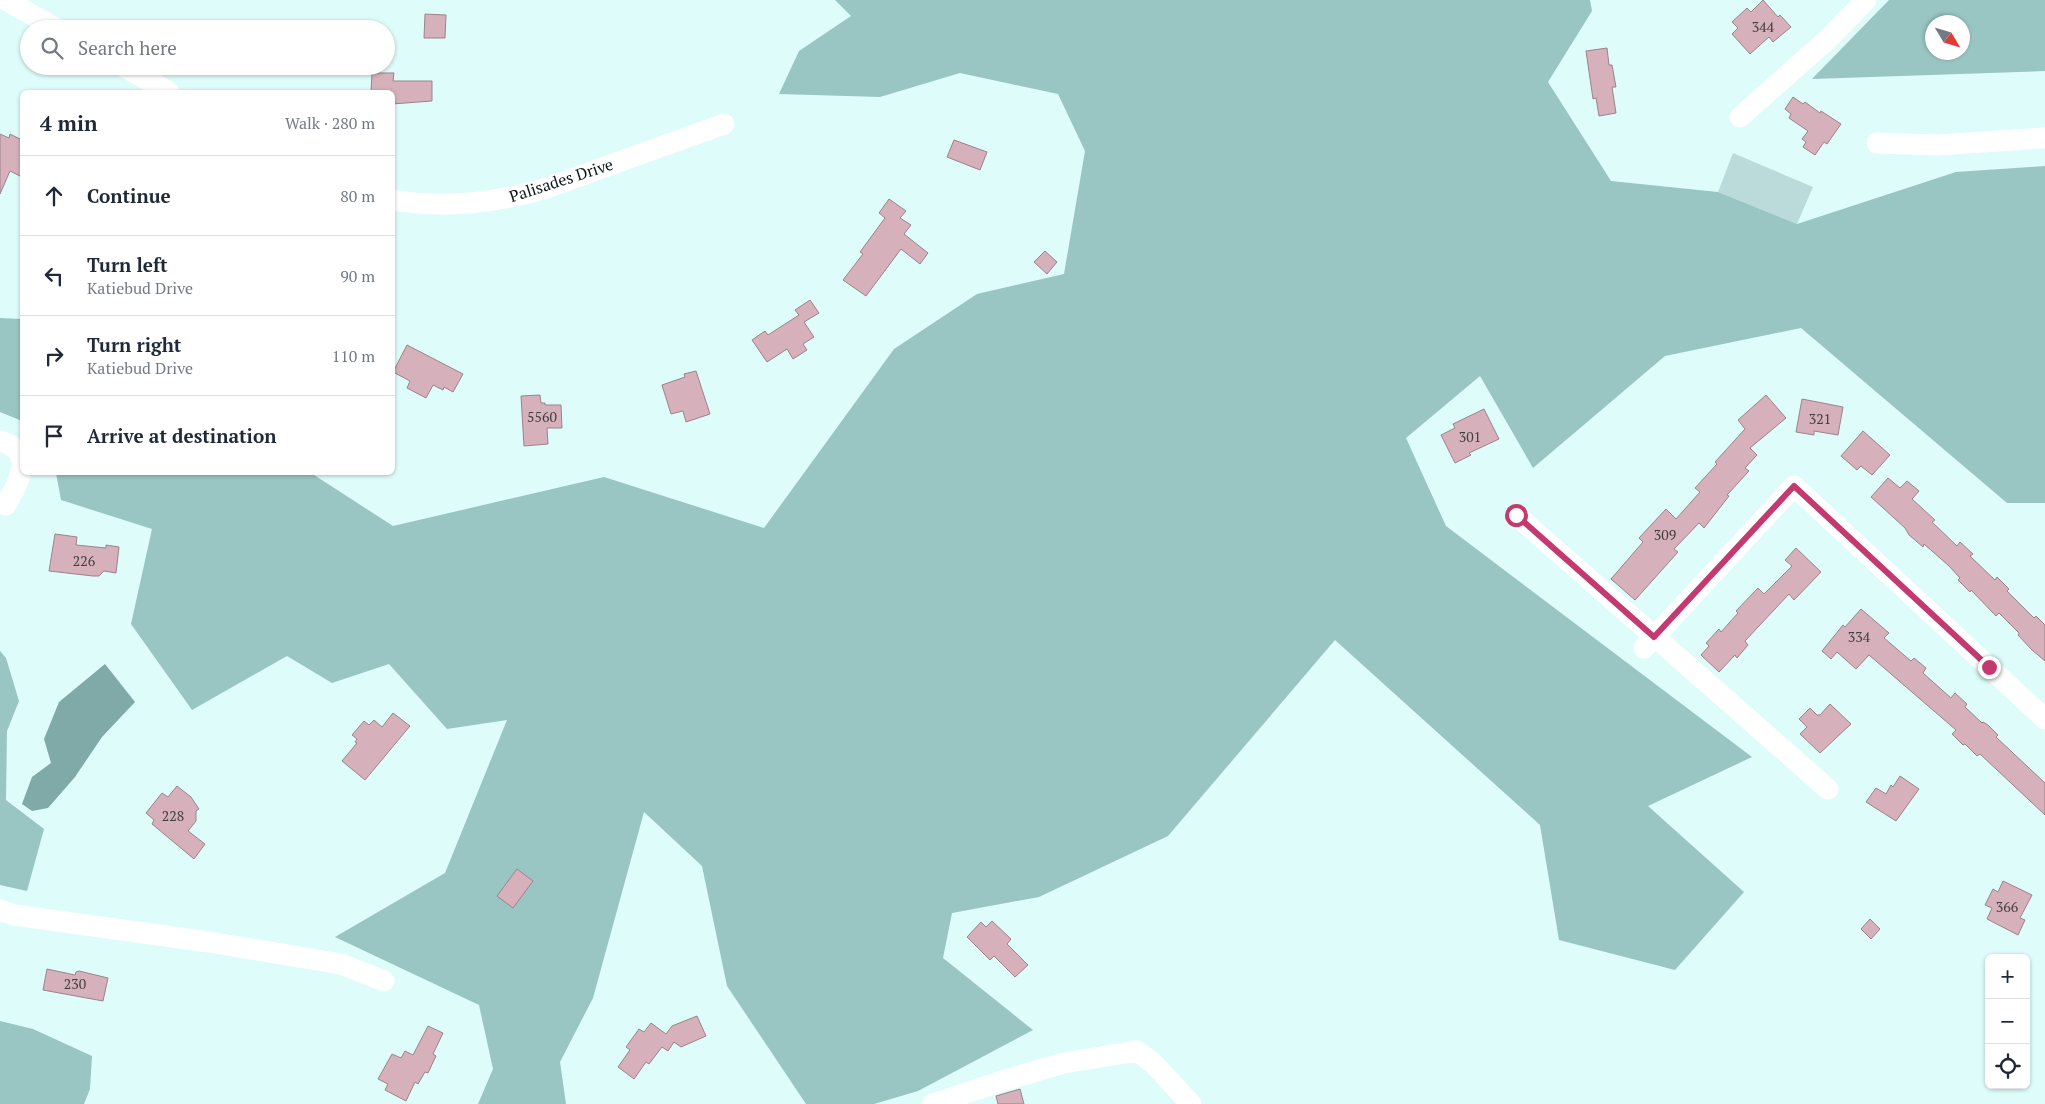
<!DOCTYPE html>
<meta charset="utf-8">
<style>
:root{--surface:#fff;--page:#f2f2f3;--text:#1f2937;--muted:#747a83;--line:#e0e1e3}
body{margin:0;font-family:"PT Serif",serif;background:var(--page);color:var(--text)}
.controls{position:absolute;right:15px;bottom:15px;display:grid;overflow:hidden;border-radius:8px;box-shadow:0 1px 4px #0004}
.controls button{width:45px;height:45px;display:grid;place-items:center;padding:0;border:0;border-bottom:1px solid var(--line);background:var(--surface);color:var(--text);font:25px sans-serif}
.compass{position:absolute;left:1925px;top:15px;width:45px;height:45px;border-radius:50%;background:var(--surface);box-shadow:0 1px 4px #0004;rotate:128deg}
.stop{position:absolute;width:15px;height:15px;margin:-11px;border:4px solid #c4396f;border-radius:50%;background:#fff}
.stop.end{background:#c4396f;border-color:#fff;box-shadow:0 1px 5px #0008}
.list{margin:0;padding:0;list-style:none}
h2{display:flex;justify-content:space-between;align-items:center;height:65px;margin:0;padding:0 20px;font-size:21px}
h2 small{font-size:16px;font-weight:400;color:var(--muted)}
.list li{display:grid;grid-template-columns:32px 1fr auto;gap:15px;align-items:center;box-sizing:border-box;height:80px;padding:0 20px;border-top:1px solid var(--line)}
.list b{display:block;font-size:19px;white-space:nowrap}
.list p{margin:0;font-size:16px;white-space:nowrap;color:var(--muted)}
.list em{font-size:16px;font-style:normal;color:var(--muted)}
.icon{flex:none;width:28px;height:28px;fill:none;stroke:currentColor;stroke-width:2;stroke-linecap:round;stroke-linejoin:round}
.map{position:relative;flex:none;width:2045px;height:1104px;overflow:hidden}
.search{position:absolute;background:var(--surface);box-shadow:0 1px 4px #0004;left:20px;top:20px;width:375px;height:55px;display:flex;align-items:center;gap:12px;box-sizing:border-box;padding:0 18px;border-radius:28px;color:var(--muted);font-size:19px}
.panel{position:absolute;background:var(--surface);box-shadow:0 1px 4px #0004;left:20px;top:90px;width:375px;height:385px;border-radius:8px}
.map>svg:first-child{display:block}
.green{fill:#bbdbda}
.forest{fill:#99c5c3;fill-rule:evenodd}
.water{fill:#7faaa8}
.building{fill:#d6b0ba;stroke:#9b8389}
.lines{fill:none;stroke-linecap:round;stroke-linejoin:round}
.minor{stroke:#fff;stroke-width:21}
.route{stroke:#c4396f;stroke-width:6}
.labels{text-anchor:middle;stroke-width:4.5;stroke-linejoin:round;paint-order:stroke}
.number-label{font-size:14px;fill:#3f3e40}
.street-label{font-size:16px;fill:#0d1817;stroke:#fff}
</style>
<div class="map">
<svg width="2045" height="1104" viewBox="0 0 2045 1104">
<rect width="100%" height="100%" fill="#defcfa"/>
<path class="green" d="M1733,153L1813,187L1797,224L1718,192Z"/>
<path class="forest" d="M835,0H1590L1592,11L1548,82L1611,181L1718,192L1797,224L1956,172L2045,166V503H2007L1801,328L1665,356L1533,468L1480,376L1406,438L1446,526L1752,757L1648,806L1744,892L1675,970L1559,940L1540,825L1335,640L1168,836L1039,897L952,913L943,958L1033,1030L918,1091L874,1104H806L727,986L702,866L644,812L593,998L560,1062L566,1104H478L493,1069L479,1005L335,937L445,873L507,720L447,729L389,664L332,683L287,656L192,710L131,624L152,529L61,500L56,473H311L393,526L604,477L764,528L894,349L977,294L1064,274L1085,151L1058,94L960,73L880,97L779,94L799,51L851,16Z
M1889,0H2045V71L1812,79ZM1962,22V52H1932V22Z
M0,318L22,319V421L0,412Z
M0,651L6,658L19,701L7,731L6,800L44,829L27,891L0,885Z
M0,1021L33,1029L92,1056L90,1089L84,1104H0Z"/>
<path class="water" d="M105,664L135,702L102,737L75,777L48,808L32,811L22,804L32,777L51,763L44,739L59,702Z"/>
<path class="building" d="M1763,0L1778,17L1780,15L1791,27L1773,42L1769,37L1750,54L1732,34L1738,28L1732,22L1747,8L1751,12Z
M425,14L446,15L445,38H424Z
M1607,48L1609,65H1612L1616,87H1612L1616,113L1599,116L1596,98L1593,99L1586,51Z
M372,73H394L393,81H432V101L392,104V92H371Z
M1793,97L1803,104L1805,102L1820,113L1821,111L1841,124L1827,144L1824,142L1815,155L1803,147L1806,142L1802,139L1808,131L1789,118L1791,114L1785,109Z
M0,134L9,138L10,134L22,140V177L10,171L0,194Z
M954,140L987,152L980,170L947,157Z
M889,199L906,211L900,218L911,225L904,234L928,253L920,264L901,249L866,296L843,280L863,254L860,252L885,218L879,213Z
M1045,251L1057,262L1047,274L1034,262Z
M810,300L819,313L804,322L814,337L803,344L807,350L793,359L787,349L767,362L752,340L765,331L768,335L799,315L795,310Z
M407,345L463,374L453,392L444,387L443,390L433,385L426,398L407,388L410,381L393,372Z
M696,371L710,414L686,422L683,411L671,414L662,385L685,377L684,374Z
M540,395L541,403H545V405H561L562,428H547L548,444L524,446L521,396Z
M1766,395L1786,418L1750,448L1757,455L1745,468L1749,471L1727,495L1729,496L1704,528L1699,523L1674,549L1678,552L1635,600L1611,579L1643,542L1639,538L1666,509L1676,519L1700,492L1695,488L1717,464L1715,462L1745,429L1738,420Z
M1802,399L1843,407L1838,435L1814,431V435L1796,432Z
M1484,409L1499,439L1469,453L1471,455L1455,463L1441,435L1455,428L1453,424Z
M1863,431L1890,455L1872,475L1861,466L1857,470L1841,456Z
M1888,478L1900,488L1907,481L1919,491L1912,499L1935,520L1932,522L1957,546L1960,542L1973,554L1970,556L1995,580L1997,577L2009,589L2007,591L2034,618L2036,616L2045,625V661L2032,650L2018,635L2019,633L1999,613L1996,616L1971,590L1970,592L1958,580L1960,578L1949,566L1924,544L1923,547L1909,535L1905,528L1871,497Z
M55,534L77,537L76,545L106,548V545L119,547L116,573L104,571L99,576H93L49,571Z
M1796,548L1821,572L1794,600L1789,594L1745,641L1748,645L1737,658L1735,655L1719,672L1701,655L1709,646L1706,643L1719,629L1721,632L1738,613L1736,611L1758,588L1764,594L1792,566L1785,560Z
M1861,609L1889,633L1884,638L1911,661L1914,658L1926,668L1923,673L1951,698L1955,693L1967,704L1965,707L1982,723L1983,722L1988,725L1998,735L1996,737L2045,783V815L1980,754L1977,756L1965,744L1963,745L1952,734L1956,730L1869,655L1856,669L1837,652L1831,659L1822,651L1843,625L1845,627Z
M1830,704L1851,724L1820,753L1800,734L1807,727L1799,719L1810,708L1817,715H1820Z
M393,713L410,726L365,780L342,761L357,743L355,742L357,739L352,735L364,721L369,725L374,720L382,727Z
M1900,776L1919,789L1896,821L1866,802L1876,788L1886,794L1891,785L1893,787Z
M177,786L191,797L199,809L196,811V821L188,831L205,844L194,859L152,824L154,820L146,813L162,793L168,797Z
M517,869L533,881L513,908L497,896Z
M2003,881L2032,895L2020,918L2025,920L2018,935L1987,919L1992,908L1985,905L1993,889L1998,892Z
M1870,919L1880,929L1871,939L1861,929Z
M992,921L1011,939L1007,944L1028,965L1015,977L994,956L990,960L967,937L981,922L986,927Z
M47,969L75,975L76,972L79,971L108,978L103,1001L43,990Z
M697,1016L706,1036L681,1047L674,1042L668,1051L662,1047L649,1064L646,1062L634,1079L618,1067L630,1050L626,1047L639,1029L644,1032L651,1023L666,1034L672,1026Z
M428,1026L443,1033L433,1054L436,1056L428,1073L425,1072L418,1084L415,1082L406,1101L385,1090L388,1084L378,1079L392,1054L401,1058L405,1051L413,1055Z
M1020,1089L1024,1104H998L996,1096Z"/>
<g class="lines">
<path class="minor" d="M6,0L57,29
M123,66L169,92
M1740,117L1828,39L1866,0
M1877,143L1937,145L2045,138
M392,200C445,209 496,203 547,188L724,124
M0,441C6,443 13,446 17,450C31,464 13,491 6,505
M1516,515L1828,789
M1644,648L1794,486L2045,719
M0,910L14,915L209,942L341,964L384,981
M933,1104L999,1082L1064,1063L1137,1051L1153,1063L1191,1104"/>
</g>
<g class="lines">
<path class="route" d="M1516,515L1654,637L1794,486L1989,667"/>
</g>
<g class="labels">
<g class="number-label">
<text x="1763" y="32">344</text>
<text x="542" y="422">5560</text>
<text x="1820" y="424">321</text>
<text x="1470" y="442">301</text>
<text x="1665" y="540">309</text>
<text x="84" y="566">226</text>
<text x="1859" y="642">334</text>
<text x="173" y="821">228</text>
<text x="2007" y="912">366</text>
<text x="75" y="989">230</text>
</g>
<g class="street-label">
<text transform="translate(561 180) rotate(-18)" y="6">Palisades Drive</text>
</g>
</g>
</svg>
<div class="controls">
<button>+</button>
<button>−</button>
<button><svg class="icon" aria-label="locate" viewBox="0 0 24 24"><circle cx="12" cy="12" r="6"/><path d="M12 2v4M12 18v4M2 12h4M18 12h4"/></svg></button>
</div>
<svg class="compass" viewBox="-18 -18 36 36"><path d="M0-13l5 13h-10z" fill="#e53935"/><path d="M0 13l5-13h-10z" fill="#747a83"/></svg>
<div class="stop" style="left:1516px;top:515px"></div>
<div class="stop end" style="left:1989px;top:667px"></div>
<div class="search"><svg class="icon" aria-label="search" viewBox="0 0 24 24"><circle cx="10" cy="10" r="6"/><path d="M15 15l6 6"/></svg>Search here</div>
<section class="panel">
<h2>4 min<small>Walk · 280 m</small></h2>
<ul class="list">
<li><svg class="icon" aria-label="ahead" viewBox="0 0 24 24"><path d="M12 20V5M6 11l6-6 6 6"/></svg><div><b>Continue</b></div><em>80 m</em></li>
<li><svg class="icon" aria-label="left" viewBox="0 0 24 24"><path d="M17 20v-9H6M10 6l-5 5 5 5"/></svg><div><b>Turn left</b><p>Katiebud Drive</p></div><em>90 m</em></li>
<li><svg class="icon" aria-label="right" viewBox="0 0 24 24"><path d="M7 20v-9h11M14 6l5 5-5 5"/></svg><div><b>Turn right</b><p>Katiebud Drive</p></div><em>110 m</em></li>
<li><svg class="icon" aria-label="arrive" viewBox="0 0 24 24"><path d="M6 21V4h12l-3 4 3 4H6"/></svg><div><b>Arrive at destination</b></div></li>
</ul>
</section>
</div>
